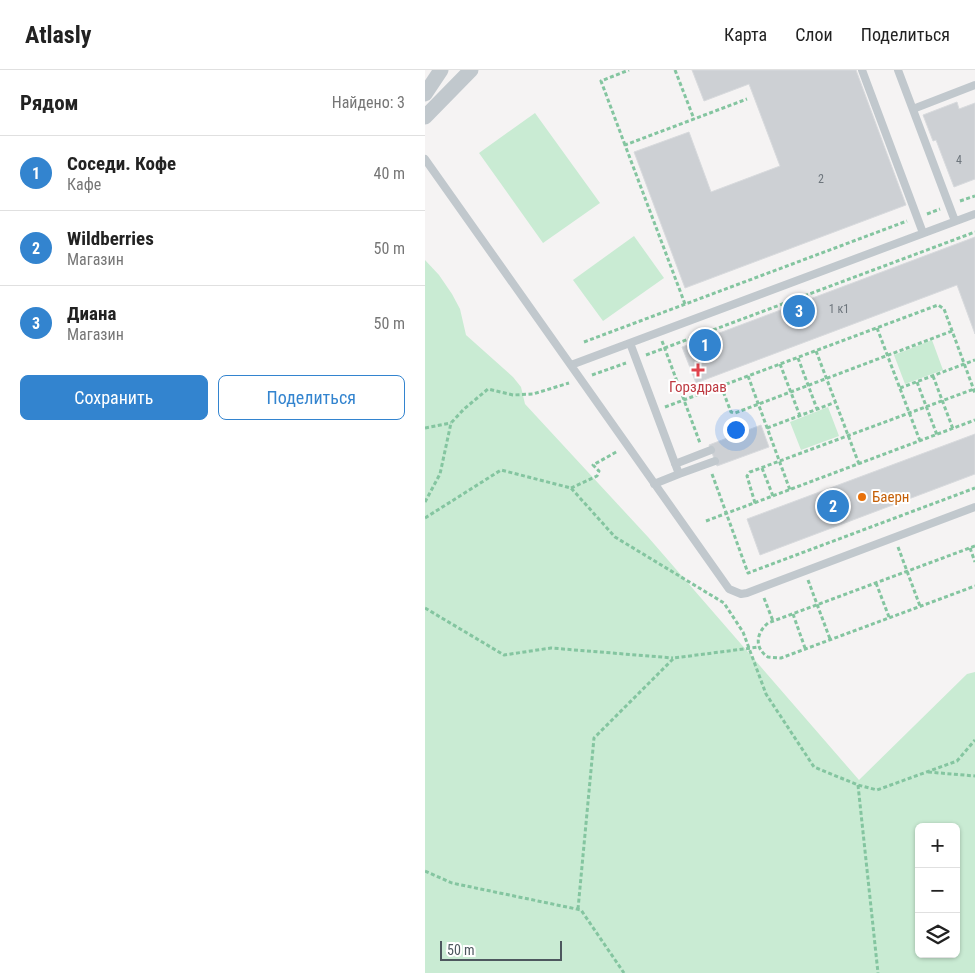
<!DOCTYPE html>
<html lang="ru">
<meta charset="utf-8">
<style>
:root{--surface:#fff;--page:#f2f2f2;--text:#222;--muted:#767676;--line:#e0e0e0;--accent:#3384cf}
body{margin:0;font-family:"Roboto Condensed",sans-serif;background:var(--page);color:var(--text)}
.controls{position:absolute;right:15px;bottom:15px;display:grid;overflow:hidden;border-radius:8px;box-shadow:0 1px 4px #0004}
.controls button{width:45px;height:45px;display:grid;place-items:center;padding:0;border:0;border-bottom:1px solid var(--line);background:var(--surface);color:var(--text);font:25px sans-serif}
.scale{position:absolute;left:15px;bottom:12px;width:122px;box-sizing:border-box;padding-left:5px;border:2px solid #4d575e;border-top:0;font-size:14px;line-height:18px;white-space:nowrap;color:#4d575e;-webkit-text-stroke:4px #fff;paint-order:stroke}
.you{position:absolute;left:310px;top:359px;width:18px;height:18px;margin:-12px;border:4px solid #fff;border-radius:50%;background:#1a73e8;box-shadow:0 0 0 8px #1a73e833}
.badge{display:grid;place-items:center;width:32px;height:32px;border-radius:50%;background:var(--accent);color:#fff;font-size:16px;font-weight:700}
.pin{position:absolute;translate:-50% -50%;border:2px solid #fff;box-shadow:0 1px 5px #0006}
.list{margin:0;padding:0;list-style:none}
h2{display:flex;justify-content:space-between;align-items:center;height:65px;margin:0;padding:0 20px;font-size:21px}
h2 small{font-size:16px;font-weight:400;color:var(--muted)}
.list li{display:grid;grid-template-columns:32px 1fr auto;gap:15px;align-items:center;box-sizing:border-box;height:75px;padding:0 20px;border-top:1px solid var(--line)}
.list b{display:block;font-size:19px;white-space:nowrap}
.list p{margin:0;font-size:16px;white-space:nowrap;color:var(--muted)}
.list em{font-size:16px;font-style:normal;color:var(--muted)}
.actions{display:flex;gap:10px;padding:15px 20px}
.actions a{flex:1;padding:11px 0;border:1px solid var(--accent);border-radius:8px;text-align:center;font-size:18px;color:var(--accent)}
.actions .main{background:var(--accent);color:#fff}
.icon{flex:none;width:28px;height:28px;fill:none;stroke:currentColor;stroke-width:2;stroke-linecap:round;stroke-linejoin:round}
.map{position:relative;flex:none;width:550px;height:903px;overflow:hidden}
header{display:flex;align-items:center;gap:30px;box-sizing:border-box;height:70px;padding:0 25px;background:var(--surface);border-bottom:1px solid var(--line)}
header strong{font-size:24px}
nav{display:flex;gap:28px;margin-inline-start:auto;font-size:18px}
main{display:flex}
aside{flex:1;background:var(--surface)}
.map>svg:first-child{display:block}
.green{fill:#c9ebd3;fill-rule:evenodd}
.building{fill:#cdd0d4;stroke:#d8dadd}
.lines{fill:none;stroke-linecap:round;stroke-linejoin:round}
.path{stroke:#84c5a0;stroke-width:3;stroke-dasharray:4 2.5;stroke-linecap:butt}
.lane{stroke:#c1c8cd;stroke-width:8}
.street{stroke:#c1c8cd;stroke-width:15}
.health-dot{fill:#e0444e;stroke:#fff;stroke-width:2}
.food-dot{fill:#e8710a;stroke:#fff;stroke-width:2}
.labels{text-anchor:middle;stroke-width:4;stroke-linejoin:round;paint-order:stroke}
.number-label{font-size:12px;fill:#6d757c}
.health-label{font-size:15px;fill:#be3a42;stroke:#fff}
.food-label{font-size:15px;fill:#c56008;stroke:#fff;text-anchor:start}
</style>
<header>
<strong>Atlasly</strong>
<nav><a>Карта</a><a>Слои</a><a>Поделиться</a></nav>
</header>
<main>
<aside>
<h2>Рядом<small>Найдено: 3</small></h2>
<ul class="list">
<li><span class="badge">1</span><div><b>Соседи. Кофе</b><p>Кафе</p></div><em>40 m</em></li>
<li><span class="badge">2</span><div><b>Wildberries</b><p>Магазин</p></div><em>50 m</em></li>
<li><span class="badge">3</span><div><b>Диана</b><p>Магазин</p></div><em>50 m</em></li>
</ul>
<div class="actions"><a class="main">Сохранить</a><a>Поделиться</a></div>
</aside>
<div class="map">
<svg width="550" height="903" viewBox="0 0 550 903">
<rect width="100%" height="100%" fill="#f5f3f3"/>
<path class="green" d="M110,43L175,133L118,173L54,83Z
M209,166L239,208L178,251L148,210Z
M0,190L14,205L27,224L35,239L41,265L88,307L96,317L100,334L223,467L434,710L542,604L550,602V903H0ZM494,757H531V884H494Z
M507,270L518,300L480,314L469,285Z
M403,337L414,366L376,380L365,352Z"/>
<path class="building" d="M267,0H431L481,135L260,218L209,82L264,62L286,122L355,96L324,14L279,31Z
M532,32L534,39L550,33V109L529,117L511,70L508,71L498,45Z
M550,167V264L532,215L271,313L257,277Z
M336,355L344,377L292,396L284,375Z
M550,364V404L335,485L322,449Z"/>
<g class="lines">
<path class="path" d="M250,0L269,49
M200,75L176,11L204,0
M535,131L550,126
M502,144L515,139
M260,234L200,75L322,29
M452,258L495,371
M237,271L275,373
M159,272L482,151
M391,281L434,394
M221,285L550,162
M373,288L392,339
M355,294L375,346
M167,305L201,293
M323,306L365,420
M508,306L528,359
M492,312L512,365
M296,316L306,342L310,343L527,261
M475,318L550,290
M240,337L513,235L519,239L550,323
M0,358L26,353
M342,358L411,332
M337,398L348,426
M287,404L323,503L550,418
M146,418L172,406L174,401L168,395L193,381
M0,432L15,404L26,353L39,339L63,319L88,325L108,324L144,313
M330,433L322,406L325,402L549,319
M0,448L76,400L146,418L190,467L299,533L318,562L341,624L389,697L433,715L452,720L532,691L550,670
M281,451L550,350
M550,476L343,553C331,563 329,578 343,587L356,588L550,516
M473,477L495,536
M545,478L550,492
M383,510L405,569
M451,513L464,547
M339,528L348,551
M0,538L79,585L126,578L248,588
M368,544L380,578
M503,702L550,706
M433,715L453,903
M0,801L27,813L156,840L199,903
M153,839L169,668L249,588L334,577"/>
<path class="lane" d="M437,0L498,163
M473,0L530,151
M488,39L550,15
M0,89L304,519L316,524L322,523L550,437
M205,273L254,404L229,414
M146,295L550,144
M250,394L286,380
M254,404L290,391"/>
<path class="street" d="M0,24L16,0
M0,47L46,0"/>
</g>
<path class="health-dot" d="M270.5 292.5h5v5h5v5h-5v5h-5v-5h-5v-5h5z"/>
<circle class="food-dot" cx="437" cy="427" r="5"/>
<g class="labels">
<g class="number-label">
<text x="534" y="94">4</text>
<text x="396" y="113">2</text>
<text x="414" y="243">1 к1</text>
</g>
<g class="health-label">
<text x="273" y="322">Горздрав</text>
</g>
<g class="food-label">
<text x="447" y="432">Баерн</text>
</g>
</g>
</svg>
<div class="controls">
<button>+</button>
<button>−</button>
<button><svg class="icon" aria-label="layers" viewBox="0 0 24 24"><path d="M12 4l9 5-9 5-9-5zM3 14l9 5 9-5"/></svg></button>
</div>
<div class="scale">50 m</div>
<div class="you"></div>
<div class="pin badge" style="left:280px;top:275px">1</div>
<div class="pin badge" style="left:408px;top:436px">2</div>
<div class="pin badge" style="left:374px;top:241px">3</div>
</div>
</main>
